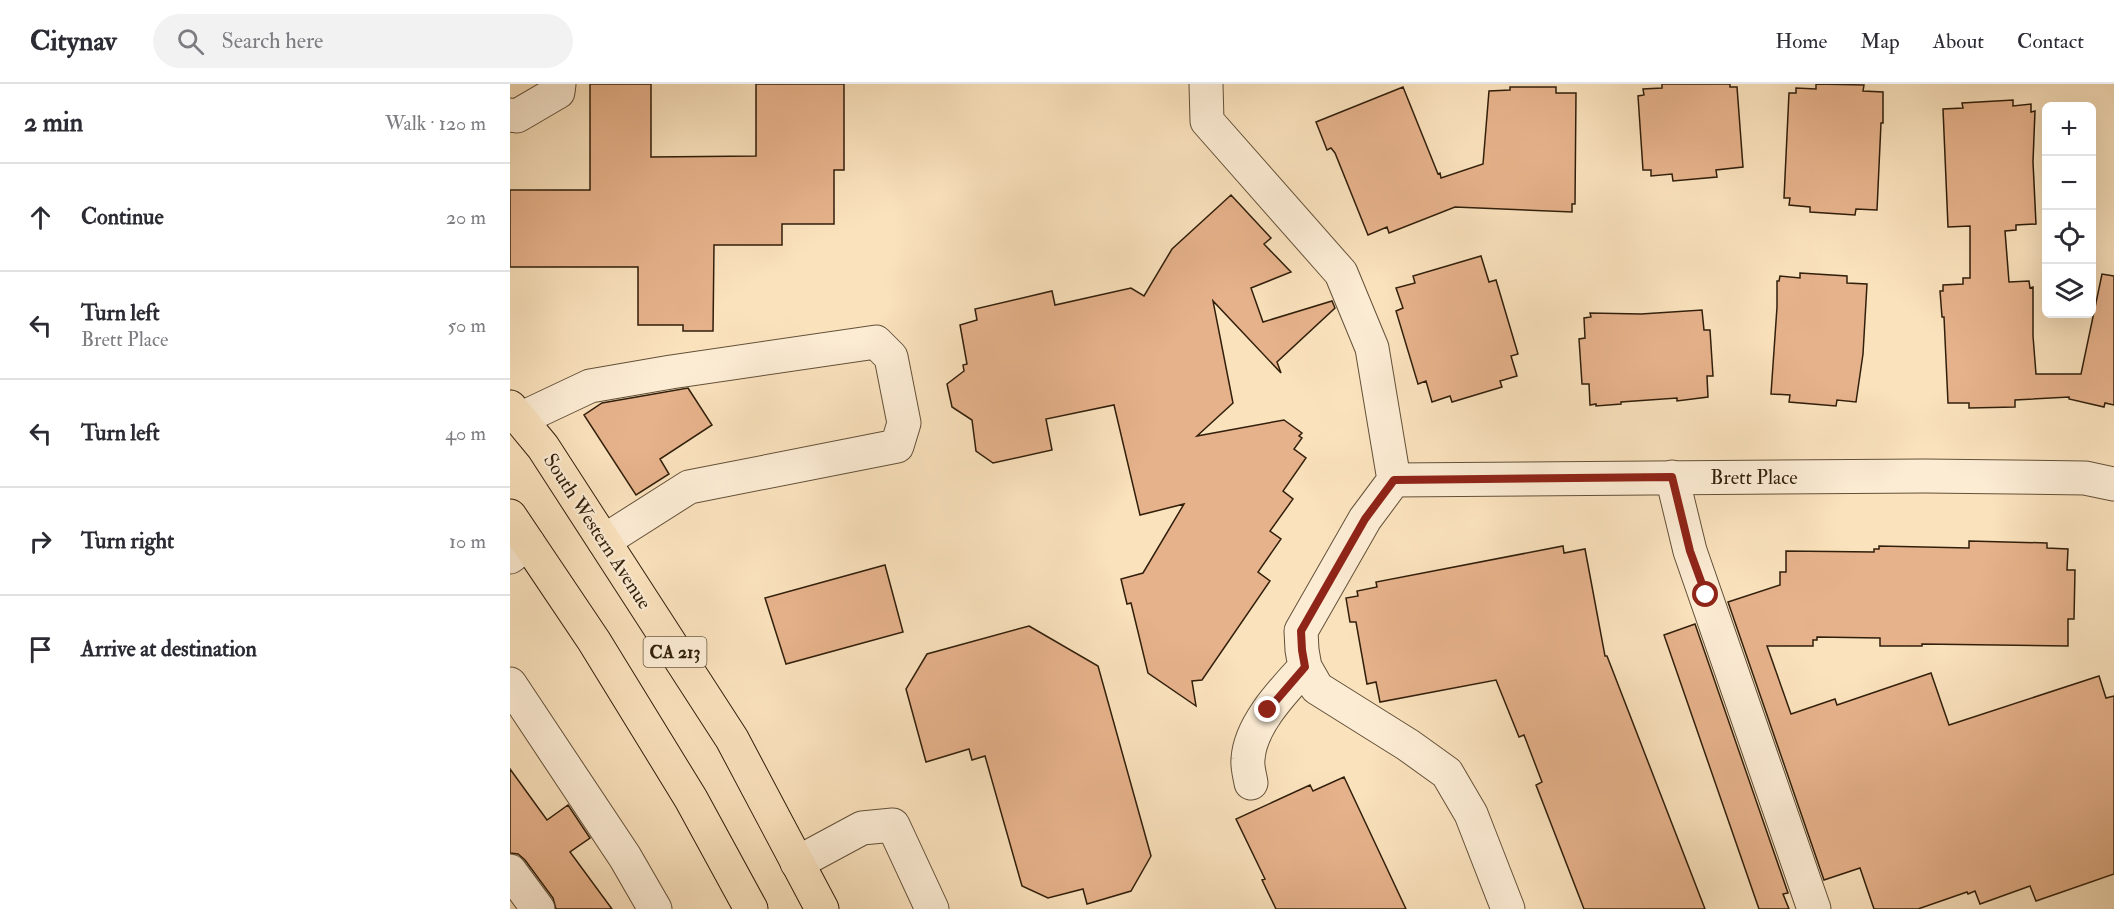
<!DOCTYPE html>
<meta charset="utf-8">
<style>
:root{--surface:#fff;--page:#f2f2f3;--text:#2b2b33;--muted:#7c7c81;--line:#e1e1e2}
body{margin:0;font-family:"IM FELL Double Pica",serif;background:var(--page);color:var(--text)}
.controls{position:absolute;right:18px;top:18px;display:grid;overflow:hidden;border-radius:9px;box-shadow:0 6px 24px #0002}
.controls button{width:54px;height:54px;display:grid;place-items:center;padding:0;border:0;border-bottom:2px solid var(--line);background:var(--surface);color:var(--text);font:30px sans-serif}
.stop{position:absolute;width:18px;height:18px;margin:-14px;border:4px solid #8f2418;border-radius:50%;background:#fff}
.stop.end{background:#8f2418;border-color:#fff;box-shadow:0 2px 6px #0008}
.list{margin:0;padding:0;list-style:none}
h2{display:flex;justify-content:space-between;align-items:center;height:78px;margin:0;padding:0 24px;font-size:26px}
h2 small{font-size:20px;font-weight:400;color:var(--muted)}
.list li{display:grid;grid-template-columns:39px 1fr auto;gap:18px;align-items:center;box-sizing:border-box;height:108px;padding:0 24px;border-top:2px solid var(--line)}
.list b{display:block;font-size:22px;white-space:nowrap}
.list p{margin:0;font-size:20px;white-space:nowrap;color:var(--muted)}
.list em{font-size:20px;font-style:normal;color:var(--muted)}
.icon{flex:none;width:33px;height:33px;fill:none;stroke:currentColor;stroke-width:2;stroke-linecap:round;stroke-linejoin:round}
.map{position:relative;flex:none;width:1604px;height:825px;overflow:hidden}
header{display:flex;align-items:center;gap:36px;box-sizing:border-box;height:84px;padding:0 30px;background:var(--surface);border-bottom:2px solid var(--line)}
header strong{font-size:28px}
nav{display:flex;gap:33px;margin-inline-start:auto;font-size:21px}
.search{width:420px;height:54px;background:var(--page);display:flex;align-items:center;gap:15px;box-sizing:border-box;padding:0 21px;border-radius:33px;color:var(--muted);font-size:22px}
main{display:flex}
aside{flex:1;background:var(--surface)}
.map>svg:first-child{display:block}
.building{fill:#e6b28b;stroke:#311f0b;stroke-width:1.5}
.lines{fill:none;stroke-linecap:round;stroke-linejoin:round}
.minor-casing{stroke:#635038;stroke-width:35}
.major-casing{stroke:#311f0b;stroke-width:35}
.minor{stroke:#fcecd4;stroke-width:33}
.major{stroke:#fae2bd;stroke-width:33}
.route{stroke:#8f2418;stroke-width:8}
.labels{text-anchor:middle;stroke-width:4.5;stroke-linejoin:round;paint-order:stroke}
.shield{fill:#fcecd4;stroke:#6e5c47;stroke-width:1.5}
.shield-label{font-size:18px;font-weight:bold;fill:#311f0b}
.street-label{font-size:20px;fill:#311f0b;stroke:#fcecd4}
</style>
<header>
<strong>Citynav</strong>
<div class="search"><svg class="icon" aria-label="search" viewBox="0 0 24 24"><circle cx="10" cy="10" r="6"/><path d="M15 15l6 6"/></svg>Search here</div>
<nav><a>Home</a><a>Map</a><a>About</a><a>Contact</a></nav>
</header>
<main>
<aside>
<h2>2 min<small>Walk · 120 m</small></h2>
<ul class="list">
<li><svg class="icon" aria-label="ahead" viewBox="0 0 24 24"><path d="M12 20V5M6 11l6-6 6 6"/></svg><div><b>Continue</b></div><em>20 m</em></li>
<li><svg class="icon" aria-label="left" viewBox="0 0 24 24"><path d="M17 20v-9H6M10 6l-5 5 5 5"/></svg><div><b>Turn left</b><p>Brett Place</p></div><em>50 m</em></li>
<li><svg class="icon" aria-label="left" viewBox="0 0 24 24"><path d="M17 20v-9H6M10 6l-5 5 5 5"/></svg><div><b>Turn left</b></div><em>40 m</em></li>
<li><svg class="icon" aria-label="right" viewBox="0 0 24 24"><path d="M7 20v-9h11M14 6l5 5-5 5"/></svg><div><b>Turn right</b></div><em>10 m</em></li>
<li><svg class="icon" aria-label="arrive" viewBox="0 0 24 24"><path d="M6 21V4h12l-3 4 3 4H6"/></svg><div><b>Arrive at destination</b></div></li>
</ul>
</aside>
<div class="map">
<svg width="1604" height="825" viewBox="0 0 1604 825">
<rect width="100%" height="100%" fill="#fae2bd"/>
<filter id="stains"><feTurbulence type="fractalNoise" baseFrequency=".00333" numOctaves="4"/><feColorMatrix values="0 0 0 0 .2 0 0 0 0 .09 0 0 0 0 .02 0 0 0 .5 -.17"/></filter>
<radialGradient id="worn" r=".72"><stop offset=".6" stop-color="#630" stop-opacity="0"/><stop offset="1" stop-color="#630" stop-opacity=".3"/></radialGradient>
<path class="building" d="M80,0H141V73L246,72V0H334V86H324V140H272V161H204L203,247H173V241H128V183H0V106H80Z
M1152,0H1220V3H1227L1233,83L1206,86L1207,93L1163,97L1162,90L1141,92V86H1133L1128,12L1134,11L1133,5L1152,4Z
M1306,0L1354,1L1353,7L1373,8V39H1371L1367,126L1346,125L1345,131L1300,128V123L1279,121L1280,114H1274L1279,9H1286V4L1306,5Z
M893,3L928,90L930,89L931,94L973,80L979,7L1000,6V3H1046V9H1066L1065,120H1062V128L945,123L879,149L877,143L858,151L825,69L821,64L817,66L806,38Z
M1503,16V22L1521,20V28L1525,27L1523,78L1526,140L1506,141V146L1495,147L1499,198L1519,197L1520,204L1523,203V252L1526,290H1571L1592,190L1604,192V321L1595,319L1594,323L1559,315V313L1505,316V323L1459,324V319H1438L1434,233H1432L1430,207H1433V201L1453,200V194H1460V142L1438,143L1433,25L1453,24L1452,19Z
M721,111L761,154L754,160L781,188L741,204L753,238L822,217L825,224L767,278L771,289L703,217L723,319L687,352L774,336L792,349L789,352L792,354L784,365L796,374L773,407L783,415L760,447L771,455L748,488L760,497L692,596L682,597L686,622L638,589L621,519L617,520L611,495L633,489L674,420L630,431L604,321L536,335L542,366L483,379L466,367L462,336L442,323L437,300L454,287L453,281L457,280L450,241L467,236L465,225L542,207L545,221L621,204L634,212L662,165Z
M971,172L979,198L986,196L1008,270L1001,272L1007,292L990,297L992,303L942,318L940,312L922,318L916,297L908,300L886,227L893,224L886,204L905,199L903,192Z
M1290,189L1337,192V199L1357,200L1353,270L1346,318L1327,316L1326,322L1279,318L1280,311L1261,310L1267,223V197H1269L1270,192L1290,194Z
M1192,226L1194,246H1200L1203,292H1197L1198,313L1167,317V314L1111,318V320L1086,322V320L1080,321L1079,300H1072L1069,255L1075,254L1074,234L1081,233L1080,229L1131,230Z
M178,304L202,341L150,375L159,390L126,411L74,331L92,319Z
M1459,457L1537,459V464L1558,465L1557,486H1565L1564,535H1558V562L1412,560V562H1370V554L1307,553V556H1303V562H1257L1281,630L1325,615L1327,621L1421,589L1439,641L1589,592L1596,614L1604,612V790L1526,817L1520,802L1470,820L1465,807L1458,810L1457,808L1408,825H1364L1350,784L1314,796L1218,518L1270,501V488H1276V467L1364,468V465H1369V462L1459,464Z
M1053,462L1054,469L1075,465L1095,572H1097L1195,825H1074L1026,701L1032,698L1014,651L1009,653L986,596L870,618L866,598L857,600L846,538H840L836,514L848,512L847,507L867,503L866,498Z
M375,481L393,548L276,580L255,514Z
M1185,540L1278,809L1273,810L1279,825H1249L1154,551Z
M519,542L588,582L641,772L621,807L577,820L573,805L538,814L512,802L475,672L462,676L459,665L416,678L396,605L417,570Z
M0,685L37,736L58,721L80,754L60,768L102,825H46L43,814L15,776L8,770L0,769Z
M834,693L896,825H766L752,796L755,795L726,735L800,701L803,707Z"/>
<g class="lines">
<defs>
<path id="minor" d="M696,0L697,37L831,189L862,264L884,396L855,435L791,547L792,566L795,583L807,604L898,661L937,689L961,730L998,825
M0,31L7,32L48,8L49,0
M10,335L80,302L161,288L366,258L381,273L394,339L387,362L179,403L94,457
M1162,393L1180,467L1304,825
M884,396L1415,392L1575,394L1604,400
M0,473L18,459
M0,600L115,773L145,825
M741,699C740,692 737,683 738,675C740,641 773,607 795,583
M287,779L352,744L383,741L422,825
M0,787L28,825"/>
<path id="major" d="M0,323L33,363L222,655L312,825
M0,432L84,557L181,715L241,825"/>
</defs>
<use href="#minor" class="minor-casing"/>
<use href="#major" class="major-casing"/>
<use href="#minor" class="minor"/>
<use href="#major" class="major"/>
</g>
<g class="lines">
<path class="route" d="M758,626L795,583L792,566L791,547L855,435L884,396L1162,393L1180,467L1196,511"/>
</g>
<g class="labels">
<rect class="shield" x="133.5" y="553" width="63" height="30" rx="4.5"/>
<g class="shield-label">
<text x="165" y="574">CA 213</text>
</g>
<g class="street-label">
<text x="1244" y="400">Brett Place</text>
<text transform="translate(88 447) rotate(57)" y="7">South Western Avenue</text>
</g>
</g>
<rect width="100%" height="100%" filter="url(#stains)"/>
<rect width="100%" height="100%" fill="url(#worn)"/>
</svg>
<div class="controls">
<button>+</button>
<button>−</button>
<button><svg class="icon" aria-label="locate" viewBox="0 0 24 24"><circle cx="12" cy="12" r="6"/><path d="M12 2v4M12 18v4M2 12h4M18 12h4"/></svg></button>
<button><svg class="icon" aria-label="layers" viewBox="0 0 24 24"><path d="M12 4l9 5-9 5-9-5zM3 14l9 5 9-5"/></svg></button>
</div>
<div class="stop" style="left:1196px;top:511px"></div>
<div class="stop end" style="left:758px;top:626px"></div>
</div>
</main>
